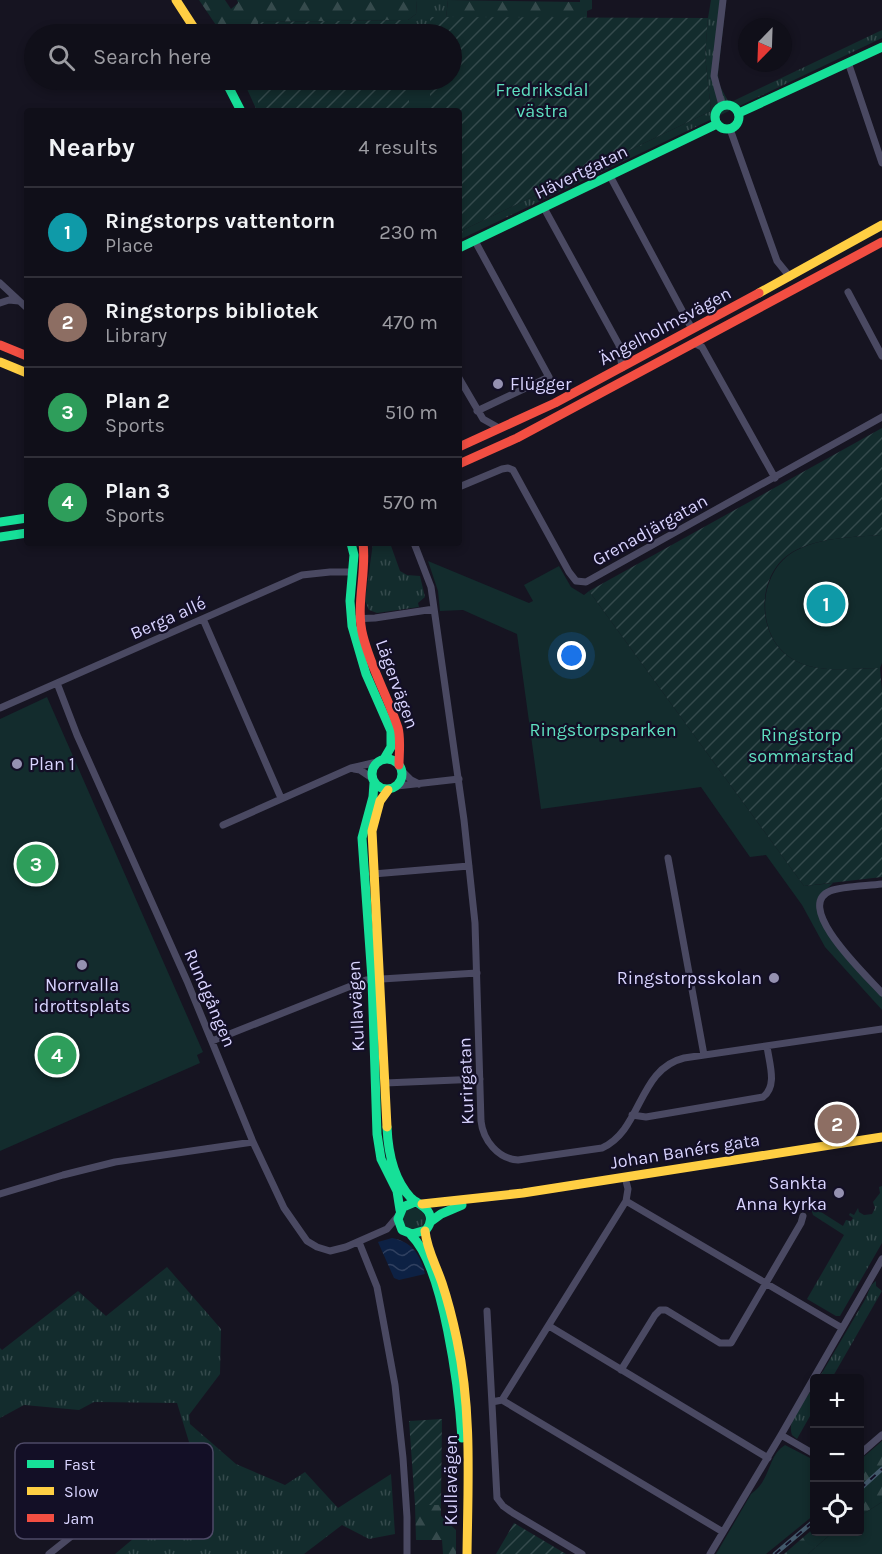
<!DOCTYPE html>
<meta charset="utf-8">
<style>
:root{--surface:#100f19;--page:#191822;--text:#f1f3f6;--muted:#9c9ca2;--line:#302f38;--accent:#9591b1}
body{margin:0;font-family:Karla,sans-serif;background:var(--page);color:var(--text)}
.controls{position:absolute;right:18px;bottom:18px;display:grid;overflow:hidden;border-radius:6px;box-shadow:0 3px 9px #0003}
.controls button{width:54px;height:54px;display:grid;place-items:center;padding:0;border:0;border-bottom:2px solid var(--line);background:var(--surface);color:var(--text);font:30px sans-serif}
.compass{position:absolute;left:738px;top:18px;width:54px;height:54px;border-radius:50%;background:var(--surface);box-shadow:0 3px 9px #0003;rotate:203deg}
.you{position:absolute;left:572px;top:656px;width:21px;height:21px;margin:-15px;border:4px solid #fff;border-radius:50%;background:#1a73e8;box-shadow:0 0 0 9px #1a73e833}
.badge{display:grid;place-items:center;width:39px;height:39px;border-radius:50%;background:var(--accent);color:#fff;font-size:20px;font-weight:700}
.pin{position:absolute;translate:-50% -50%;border:3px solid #fff;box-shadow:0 2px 6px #0006}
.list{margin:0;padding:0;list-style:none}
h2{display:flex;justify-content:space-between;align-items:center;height:78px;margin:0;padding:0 24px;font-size:26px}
h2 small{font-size:20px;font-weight:400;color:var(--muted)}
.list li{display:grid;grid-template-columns:39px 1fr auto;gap:18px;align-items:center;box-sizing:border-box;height:90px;padding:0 24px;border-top:2px solid var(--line)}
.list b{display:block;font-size:22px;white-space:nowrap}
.list p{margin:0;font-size:20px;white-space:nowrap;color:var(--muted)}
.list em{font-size:20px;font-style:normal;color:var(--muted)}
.icon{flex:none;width:33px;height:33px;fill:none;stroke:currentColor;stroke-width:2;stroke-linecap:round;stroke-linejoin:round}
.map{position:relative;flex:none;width:882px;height:1554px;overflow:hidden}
.search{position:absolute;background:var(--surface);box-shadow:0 3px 9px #0003;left:24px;top:24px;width:438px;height:66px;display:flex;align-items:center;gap:15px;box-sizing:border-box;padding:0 21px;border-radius:33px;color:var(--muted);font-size:22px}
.panel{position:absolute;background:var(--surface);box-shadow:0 3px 9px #0003;left:24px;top:108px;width:438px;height:438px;border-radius:6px}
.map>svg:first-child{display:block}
.grass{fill:url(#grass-tufts)}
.forest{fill:url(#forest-firs)}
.park{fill:#132c2d}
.garden{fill:url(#garden-furrows)}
.water{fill:url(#water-waves)}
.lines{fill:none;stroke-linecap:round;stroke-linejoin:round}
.street{stroke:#4a4962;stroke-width:7}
.fast{stroke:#16e098;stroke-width:9}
.slow{stroke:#ffcf43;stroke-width:9}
.jam{stroke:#f24e42;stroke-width:9}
.rail-casing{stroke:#43596b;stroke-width:4.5}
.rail{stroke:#130f26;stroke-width:2;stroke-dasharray:7;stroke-linecap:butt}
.poi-dot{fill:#9591b1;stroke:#130f26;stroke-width:2}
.labels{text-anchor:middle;stroke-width:4.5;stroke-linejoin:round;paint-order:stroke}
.park-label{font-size:18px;fill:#5fe0c0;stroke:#130f26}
.street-label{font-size:18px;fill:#d9d4ff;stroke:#130f26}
.poi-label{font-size:18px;fill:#d9d4ff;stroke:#130f26;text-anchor:start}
.key{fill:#130f26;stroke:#4e4a67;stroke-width:1.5}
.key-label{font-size:16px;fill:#d9d4ff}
</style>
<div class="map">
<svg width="882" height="1554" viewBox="0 0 882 1554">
<defs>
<pattern id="grass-tufts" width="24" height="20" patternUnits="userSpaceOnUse" patternTransform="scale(1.5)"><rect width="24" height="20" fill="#132c2d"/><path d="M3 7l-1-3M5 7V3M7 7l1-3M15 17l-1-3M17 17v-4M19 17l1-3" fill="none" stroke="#354a4c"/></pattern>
<pattern id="forest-firs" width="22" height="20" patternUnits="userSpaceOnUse" patternTransform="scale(1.5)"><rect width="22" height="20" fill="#132c2d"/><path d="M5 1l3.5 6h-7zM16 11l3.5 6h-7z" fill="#354a4c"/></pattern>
<pattern id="garden-furrows" width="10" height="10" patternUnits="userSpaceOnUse" patternTransform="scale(1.5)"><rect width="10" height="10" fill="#132c2d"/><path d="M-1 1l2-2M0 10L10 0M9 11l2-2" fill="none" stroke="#354a4c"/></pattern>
<pattern id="water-waves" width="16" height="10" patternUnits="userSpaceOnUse" patternTransform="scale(1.5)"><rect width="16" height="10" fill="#0d2144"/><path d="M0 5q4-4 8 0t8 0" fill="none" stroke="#304060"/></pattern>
</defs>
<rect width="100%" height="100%" fill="#161421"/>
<path class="grass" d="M417,0H448L446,18L431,17L430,34H408V20L416,14Z
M711,0H726L718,74L719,84L729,103L882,30V38L459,240V232L711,111L705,55L708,18Z
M409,80H430V111H409Z
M373,543H390L400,571L407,575L420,576L425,597L418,603L419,607L377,613L369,610L365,601Z
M882,1186V1243L840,1316H836L807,1299L844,1235L813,1215L810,1205L843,1226L846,1220L851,1221L853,1218L849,1215L850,1213L854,1215L858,1208L859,1212L864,1215L872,1214L875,1208L873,1202L880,1193L879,1187Z
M403 1219a11 11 0 1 1 22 0a11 11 0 1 1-22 0Z
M167,1267L221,1329L220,1374L189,1415L190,1424L236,1464L285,1485L305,1472L338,1508L391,1474L395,1534L369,1539L342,1525L304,1554H115L177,1502L163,1483L193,1455L177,1403L94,1402L79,1410L24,1405L0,1418V1348L2,1350L78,1291L106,1316Z
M876,1281V1286L882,1291L832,1378H819L866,1298L871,1285Z
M814,1386V1409L797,1439L792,1435C786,1419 806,1400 814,1386Z"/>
<path class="forest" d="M199,0H225L231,9L238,3L237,0H417L416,14L408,20L259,22L258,34H222Z
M448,0L580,2V0H592V9L587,11V19L446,18Z
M243,80H258V111H257Z
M882,1441V1502L860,1516V1460Z
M415,1505H441V1516L456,1530V1554H443L442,1540H416Z
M814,1528V1532H833L808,1554H784Z"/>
<path class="park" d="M882,535V663L880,668C854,668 818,674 794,660C754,638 756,570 797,550C822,537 854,537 882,535Z
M428,561L529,603L533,601L524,585L559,566L571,587L584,595L589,591L804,886L833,883L823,893L820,915L882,995V1010L825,947L802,905L766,855L750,857L701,787L541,809L517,634L463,610L440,611L438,591Z
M47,697L203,1052L197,1055L200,1063L0,1151V719Z
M785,1445L814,1460V1515L766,1554H716L751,1494C772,1479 767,1456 785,1445Z
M882,1502V1554H808L833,1532H860V1516Z"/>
<path class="garden" d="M430,17L708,18L705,55L711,111L459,232V111H430V80H452V34H430Z
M408,20V34H258V22Z
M258,80H409V111H258Z
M882,428V535C854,537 822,537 796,550C755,570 754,638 794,660C818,674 854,668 880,668L882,691V877L804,886L589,591Z
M442,1419L441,1505H415L409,1421Z
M514,1523L566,1554H496Z"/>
<path class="water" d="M392,1238C412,1242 420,1254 425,1274L399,1280L394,1278L378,1242Z"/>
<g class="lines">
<path class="street" d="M848,62L882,163
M722,105L714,76L723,0
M730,129L777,261L790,277
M610,176L692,329
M544,208L619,345L622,368
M475,241L549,377L477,411
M0,283L27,308
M848,292L882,356
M0,303L9,300L19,301
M694,343L702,347L775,478
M459,378L483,419L499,428
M459,487L502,469L508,468L513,470L569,572L576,581L586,582L882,417
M414,543L431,587L464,820L475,923L481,1121C483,1140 498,1159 518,1160L602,1148C642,1130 638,1069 684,1058L882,1029
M203,619L281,798
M351,619L375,618L434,609
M57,683L77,735L187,981L253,1142L284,1208L307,1241L317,1247L330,1251L346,1247L387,1229L398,1216
M0,708L302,575L330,572H353
M354,769L360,770L372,778
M402,771L411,780L419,784
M397,786L459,779
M223,825L351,768L377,762
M668,858L704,1055
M373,874L469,866
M882,884C868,886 843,886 830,891C792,907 870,979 882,993
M212,1041L366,980L477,973
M385,1083L480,1079
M632,1115L646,1117L763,1097C778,1086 769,1063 767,1046
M0,1194L63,1175L115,1162L253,1142
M626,1201L842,1328
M359,1242L377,1287L395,1385L403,1458L407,1517V1554
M487,1311L497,1498L503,1506L513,1513L582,1554
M549,1326L768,1458
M621,1370L655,1315L660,1310H666L720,1343H731L801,1223L803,1216
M502,1400L626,1201L628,1189L625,1177
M492,1402L502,1400L723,1532
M781,1435L814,1454
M860,1454L882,1435
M49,1554L122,1496
M710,1554L781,1435L882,1259"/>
<path class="fast" d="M225,80L241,111
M715 117a12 12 0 1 1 24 0a12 12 0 1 1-24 0Z
M739,113L882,47
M459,248L717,124
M0,522L27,518
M0,537L27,533
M351,543L354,555L350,601L352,626L366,674L391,731V747L384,759
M372 774a15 15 0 1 1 30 0a15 15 0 1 1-30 0Z
M374,783L373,797L362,838L372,979L377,1134L381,1159L397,1191L400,1210
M387,1127C388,1151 394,1180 411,1198C416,1203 426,1206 429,1213C432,1219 430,1225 426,1230L412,1234L402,1230L398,1219L403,1207L415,1202
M430,1222L441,1214L462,1205
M411,1235C444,1267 459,1391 462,1438"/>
<path class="slow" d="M176,0L198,34
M759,293L882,225
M0,362L27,373
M387,1127L372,831L380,801L388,790
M422,1204L523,1193L882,1137
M425,1231C427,1250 436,1265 442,1283C448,1301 453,1321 457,1340C472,1411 468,1482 467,1554"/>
<path class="jam" d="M0,345L27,356
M459,447L555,403L759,293
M459,464L517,438L882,242
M363,543C367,573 355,606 363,636C371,668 388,697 398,728C401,739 399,754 399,765"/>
<defs>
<path id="rail" d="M860,1489L882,1469
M775,1554L814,1521"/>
</defs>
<use href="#rail" class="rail-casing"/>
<use href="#rail" class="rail"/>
</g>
<g class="poi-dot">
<circle cx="498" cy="384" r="6"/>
<circle cx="17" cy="764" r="6"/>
<circle cx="82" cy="965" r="6"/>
<circle cx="774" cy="978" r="6"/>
<circle cx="839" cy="1193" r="6"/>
</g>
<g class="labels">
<g class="park-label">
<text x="542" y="96">Fredriksdal<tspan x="542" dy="21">västra</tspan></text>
<text x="603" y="736">Ringstorpsparken</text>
<text x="801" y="741">Ringstorp<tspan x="801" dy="21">sommarstad</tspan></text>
</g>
<g class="street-label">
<text transform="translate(581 172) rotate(-26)" y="6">Hävertgatan</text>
<text transform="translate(665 326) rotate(-28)" y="6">Ängelholmsvägen</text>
<text transform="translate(650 530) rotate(-29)" y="6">Grenadjärgatan</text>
<text transform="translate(168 618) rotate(-24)" y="6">Berga allé</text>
<text transform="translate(397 684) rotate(70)" y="6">Lägervägen</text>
<text transform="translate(210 998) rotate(67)" y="6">Rundgången</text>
<text transform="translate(356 1006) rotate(-93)" y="6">Kullavägen</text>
<text transform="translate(466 1081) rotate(-92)" y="6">Kurirgatan</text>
<text transform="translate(685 1151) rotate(-9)" y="6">Johan Banérs gata</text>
<text transform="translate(451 1480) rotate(-90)" y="6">Kullavägen</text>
</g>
<g class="poi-label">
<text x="510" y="390">Flügger</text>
<text x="29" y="770">Plan 1</text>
<text x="762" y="984" text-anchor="end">Ringstorpsskolan</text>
<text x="82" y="991" text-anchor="middle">Norrvalla<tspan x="82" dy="21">idrottsplats</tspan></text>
<text x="827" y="1189" text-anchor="end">Sankta<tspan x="827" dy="21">Anna kyrka</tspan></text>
</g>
</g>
<rect x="15" y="1443" width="198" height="96" rx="9" class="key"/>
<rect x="27" y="1460" width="27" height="8" fill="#16e098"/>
<rect x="27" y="1487" width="27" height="8" fill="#ffcf43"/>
<rect x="27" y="1514" width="27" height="8" fill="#f24e42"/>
<g class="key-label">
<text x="64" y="1470">Fast</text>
<text x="64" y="1497">Slow</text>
<text x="64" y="1524">Jam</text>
</g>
</svg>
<div class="controls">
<button>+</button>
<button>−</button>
<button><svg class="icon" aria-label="locate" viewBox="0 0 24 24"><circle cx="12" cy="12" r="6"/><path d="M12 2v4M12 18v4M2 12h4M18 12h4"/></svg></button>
</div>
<svg class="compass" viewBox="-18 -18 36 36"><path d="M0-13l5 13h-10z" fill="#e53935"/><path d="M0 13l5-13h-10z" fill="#9c9ca2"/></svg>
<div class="you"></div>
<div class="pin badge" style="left:826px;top:604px;background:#0f9aa8">1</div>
<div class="pin badge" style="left:837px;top:1124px;background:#8d6e63">2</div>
<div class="pin badge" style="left:36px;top:864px;background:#2e9e5b">3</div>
<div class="pin badge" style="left:57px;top:1055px;background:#2e9e5b">4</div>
<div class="search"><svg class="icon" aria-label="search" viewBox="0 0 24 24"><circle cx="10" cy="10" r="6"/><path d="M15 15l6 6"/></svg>Search here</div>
<section class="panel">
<h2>Nearby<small>4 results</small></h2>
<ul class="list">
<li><span class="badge" style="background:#0f9aa8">1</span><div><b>Ringstorps vattentorn</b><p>Place</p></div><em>230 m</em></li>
<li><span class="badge" style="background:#8d6e63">2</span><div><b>Ringstorps bibliotek</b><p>Library</p></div><em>470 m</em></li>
<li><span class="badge" style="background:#2e9e5b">3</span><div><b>Plan 2</b><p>Sports</p></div><em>510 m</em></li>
<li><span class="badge" style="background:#2e9e5b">4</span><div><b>Plan 3</b><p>Sports</p></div><em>570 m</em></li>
</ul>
</section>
</div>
